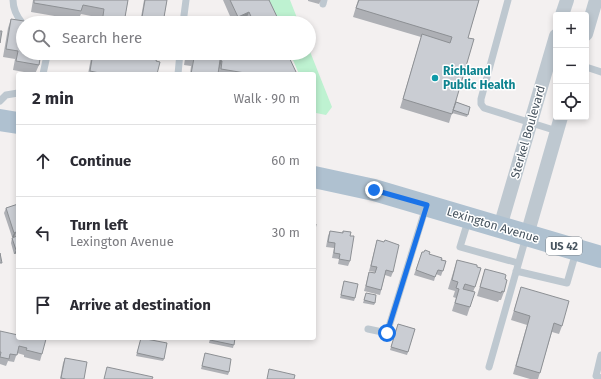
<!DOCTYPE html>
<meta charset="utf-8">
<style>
:root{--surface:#fff;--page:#f7f7f7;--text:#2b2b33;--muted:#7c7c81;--line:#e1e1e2}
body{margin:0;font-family:"Fira Sans",sans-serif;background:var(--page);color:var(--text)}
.controls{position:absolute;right:12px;top:12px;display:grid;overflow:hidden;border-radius:4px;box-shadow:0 2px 6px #0003}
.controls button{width:36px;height:36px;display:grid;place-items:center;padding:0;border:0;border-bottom:1px solid var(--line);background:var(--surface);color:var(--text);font:20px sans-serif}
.stop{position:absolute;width:12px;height:12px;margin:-9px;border:3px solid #1a73e8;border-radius:50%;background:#fff}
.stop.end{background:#1a73e8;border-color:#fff;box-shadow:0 1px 4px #0008}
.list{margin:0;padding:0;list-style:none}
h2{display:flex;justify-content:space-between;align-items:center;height:52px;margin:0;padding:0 16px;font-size:17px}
h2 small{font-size:13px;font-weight:400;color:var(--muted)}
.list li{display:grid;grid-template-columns:26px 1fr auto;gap:12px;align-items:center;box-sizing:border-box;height:72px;padding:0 16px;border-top:1px solid var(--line)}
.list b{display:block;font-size:15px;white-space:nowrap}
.list p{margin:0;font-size:13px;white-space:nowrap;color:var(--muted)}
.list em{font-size:13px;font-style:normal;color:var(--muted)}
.icon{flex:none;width:22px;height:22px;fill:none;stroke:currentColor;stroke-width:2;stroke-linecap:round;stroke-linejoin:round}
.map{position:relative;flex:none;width:601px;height:379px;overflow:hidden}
.search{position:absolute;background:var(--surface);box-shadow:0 2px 6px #0003;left:16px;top:16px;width:300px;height:44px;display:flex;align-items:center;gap:10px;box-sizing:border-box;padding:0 14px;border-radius:22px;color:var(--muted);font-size:15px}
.panel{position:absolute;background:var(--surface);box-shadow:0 2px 6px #0003;left:16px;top:72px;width:300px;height:268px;border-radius:4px}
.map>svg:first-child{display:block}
.green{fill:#bef2d1}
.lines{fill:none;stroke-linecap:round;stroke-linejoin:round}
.service{stroke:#bec8d0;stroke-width:7}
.minor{stroke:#bec8d0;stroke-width:14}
.primary{stroke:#afc1d0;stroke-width:22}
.wall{fill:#aeb0b5}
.shaded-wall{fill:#8d9094}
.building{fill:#cacdd3;stroke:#8d9094}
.route{stroke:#1a73e8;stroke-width:5}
.culture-dot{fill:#0f9aa8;stroke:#fff;stroke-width:1.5}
.labels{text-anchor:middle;stroke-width:3;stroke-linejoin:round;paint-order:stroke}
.shield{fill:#fff;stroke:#7e878f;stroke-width:1}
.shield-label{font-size:11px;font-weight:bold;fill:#47545f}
.culture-label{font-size:12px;font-weight:bold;fill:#0d838f;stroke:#fff;text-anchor:start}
.street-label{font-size:12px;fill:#47545f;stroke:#fff}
</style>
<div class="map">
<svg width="601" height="379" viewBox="0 0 601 379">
<rect width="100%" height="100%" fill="#f3f0f0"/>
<path class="green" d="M267,0H290L299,23H277Z
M309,49L332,107L326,115L316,113L314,109V74H299L290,53H309Z"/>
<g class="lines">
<path class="service" d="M13,0C13,9 17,17 23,24
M508,0L481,99V104L484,108L557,131
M323,4L324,0
M183,23L186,0
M586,67L601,72
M43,74L46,60L45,53
M178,74L180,53
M0,101L6,95L18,93
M468,221L460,247L518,263
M516,271L567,283L576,252
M368,329L387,333L426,207
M601,355L596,376L601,378
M489,367L526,237"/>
<path class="minor" d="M562,15L567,0
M586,34L596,0
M500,227L556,36
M527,235L561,117"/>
<path class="primary" d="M0,120L18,123
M314,177L374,190L601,257"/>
</g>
<path class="wall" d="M33,0H128L124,23H100L101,18L81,14L78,20L31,12Z
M144,0H167L163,23H140Z
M223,0H269L280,23H247L246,20L240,23H233Z
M308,0H321L319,4L308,1Z
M358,0H479L468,38L456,102L470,107L467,117L452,113L449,123L400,108L421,37L353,17Z
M11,19L22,34L39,65L35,74L13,70L15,59L3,57L8,28Z
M92,53H158L156,61L157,74H88L91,58Z
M186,53H287L297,74H218L219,69L218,74H190L191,66L184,65Z
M18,204V253L14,254L11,243L12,238L14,237H12L4,213L6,208Z
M330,231L342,233L343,231L350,236V261L348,266L338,264L339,259L332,258L334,248L326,247L328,236Z
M377,240L393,272L391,277L385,275L380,295L364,291L369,272L375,273V272L369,271Z
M422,252L446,261L441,276L436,274L434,281L414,275Z
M457,260L475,287L473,292L470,307L467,316L452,311L456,298L453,297L455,291L448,289Z
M485,269L505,279L504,292L501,300H499L498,302L477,296Z
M344,281L355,298L354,301L340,298Z
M521,287L562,326L559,334L552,332L538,379H530L513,374L527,325L511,320Z
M366,293L375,303L374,305L363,303Z
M398,324L415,329L407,355L390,350Z
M0,331L42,354L40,361L24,357V355L17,353L14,362L8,361L6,366L0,364Z
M141,338L164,359L163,361L136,356Z
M210,338H235L233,348L209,343Z
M205,353L229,372L228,375L201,369Z
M65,358L84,379H60L63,363Z"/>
<path class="shaded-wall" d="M249,12L246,20L240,23H235L238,17Z
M220,60L222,61L219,69H217Z
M16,232L14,237H12L14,233Z
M18,249V253L14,254L16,250Z"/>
<path class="building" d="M34,0H128L124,23H102L104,9L83,5L81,11L34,3Z
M145,0H167L163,23H141Z
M230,0H269L280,23H254L249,12L238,17Z
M359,0H479L468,38L474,39L452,114L403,99L422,34L450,43L452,37L356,8Z
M212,17L227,20V23H211Z
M11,19L24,21V23H23L22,34H23V53H41L39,65L16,61L18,51L6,49Z
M0,31H2L0,43Z
M93,53H158L156,61L160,62L157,74H104L90,71Z
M188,53H287L297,74H251L221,69L222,61L220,60L218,74H191L194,58L187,57Z
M456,102L470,107L468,115L453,110Z
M18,204V249L16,250L12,238L17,236L16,232L14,233L6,208Z
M314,224H316L314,236Z
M330,231L343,233V231L351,232L350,236H354L350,261L339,259L340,254L334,253L335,243L328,242Z
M377,240L384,242L385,240L399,245L393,272L386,270L381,290L366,286L369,272L375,273L377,267L371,266Z
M425,250L430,252L429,254L442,258L441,260L446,261L443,271L438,270L435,277L416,270L422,252H424Z
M0,253L2,263H0Z
M457,260L477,265V267L481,268L475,287L465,284L463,289L475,292L470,307L455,303L459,289L456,288L458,282L452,280Z
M485,269L504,274L506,275L505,279L507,280L504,292L502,291L501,293L480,287Z
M344,281L358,284L355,298L341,295Z
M521,287L569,301L562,326L554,323L540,373L516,366L530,316L514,311Z
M366,293L376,295L375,303L364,300Z
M398,324L415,329L408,352L391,347Z
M0,331L18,335V338H40L46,339L42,354L26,350L27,348L19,346L17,355L10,354L9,359L0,357L1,352H0Z
M141,338L167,343L164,359L137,353Z
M210,338H235L234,345L210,340Z
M205,353L231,359L229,372L202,366Z
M65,358L87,362L84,379H66L61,378Z
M107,367L153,377L152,379H104Z
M269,369L295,375L294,379H267Z"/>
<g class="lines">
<path class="route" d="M374,190L427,205L387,333"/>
</g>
<circle class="culture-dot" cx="435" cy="78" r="4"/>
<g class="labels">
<rect class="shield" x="546" y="237" width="36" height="18" rx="3"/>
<g class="shield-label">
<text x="564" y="250">US 42</text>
</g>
<g class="culture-label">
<text x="443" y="75">Richland<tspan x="443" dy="14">Public Health</tspan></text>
</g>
<g class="street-label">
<text transform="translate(528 132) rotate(-74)" y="4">Sterkel Boulevard</text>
<text transform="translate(493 225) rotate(17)" y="4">Lexington Avenue</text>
</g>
</g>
</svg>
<div class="controls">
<button>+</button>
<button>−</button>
<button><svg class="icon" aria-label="locate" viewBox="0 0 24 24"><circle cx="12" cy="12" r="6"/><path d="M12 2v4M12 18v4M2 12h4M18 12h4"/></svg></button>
</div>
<div class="stop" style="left:387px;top:333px"></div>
<div class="stop end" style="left:374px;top:190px"></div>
<div class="search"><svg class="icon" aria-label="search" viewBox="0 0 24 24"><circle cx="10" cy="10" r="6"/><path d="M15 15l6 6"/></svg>Search here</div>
<section class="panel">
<h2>2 min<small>Walk · 90 m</small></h2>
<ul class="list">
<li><svg class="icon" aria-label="ahead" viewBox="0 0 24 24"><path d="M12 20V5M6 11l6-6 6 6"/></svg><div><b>Continue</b></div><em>60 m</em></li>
<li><svg class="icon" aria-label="left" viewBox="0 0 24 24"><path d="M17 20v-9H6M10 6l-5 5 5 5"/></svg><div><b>Turn left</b><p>Lexington Avenue</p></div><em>30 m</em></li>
<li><svg class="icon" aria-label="arrive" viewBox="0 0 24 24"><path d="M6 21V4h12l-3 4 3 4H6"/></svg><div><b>Arrive at destination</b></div></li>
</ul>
</section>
</div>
